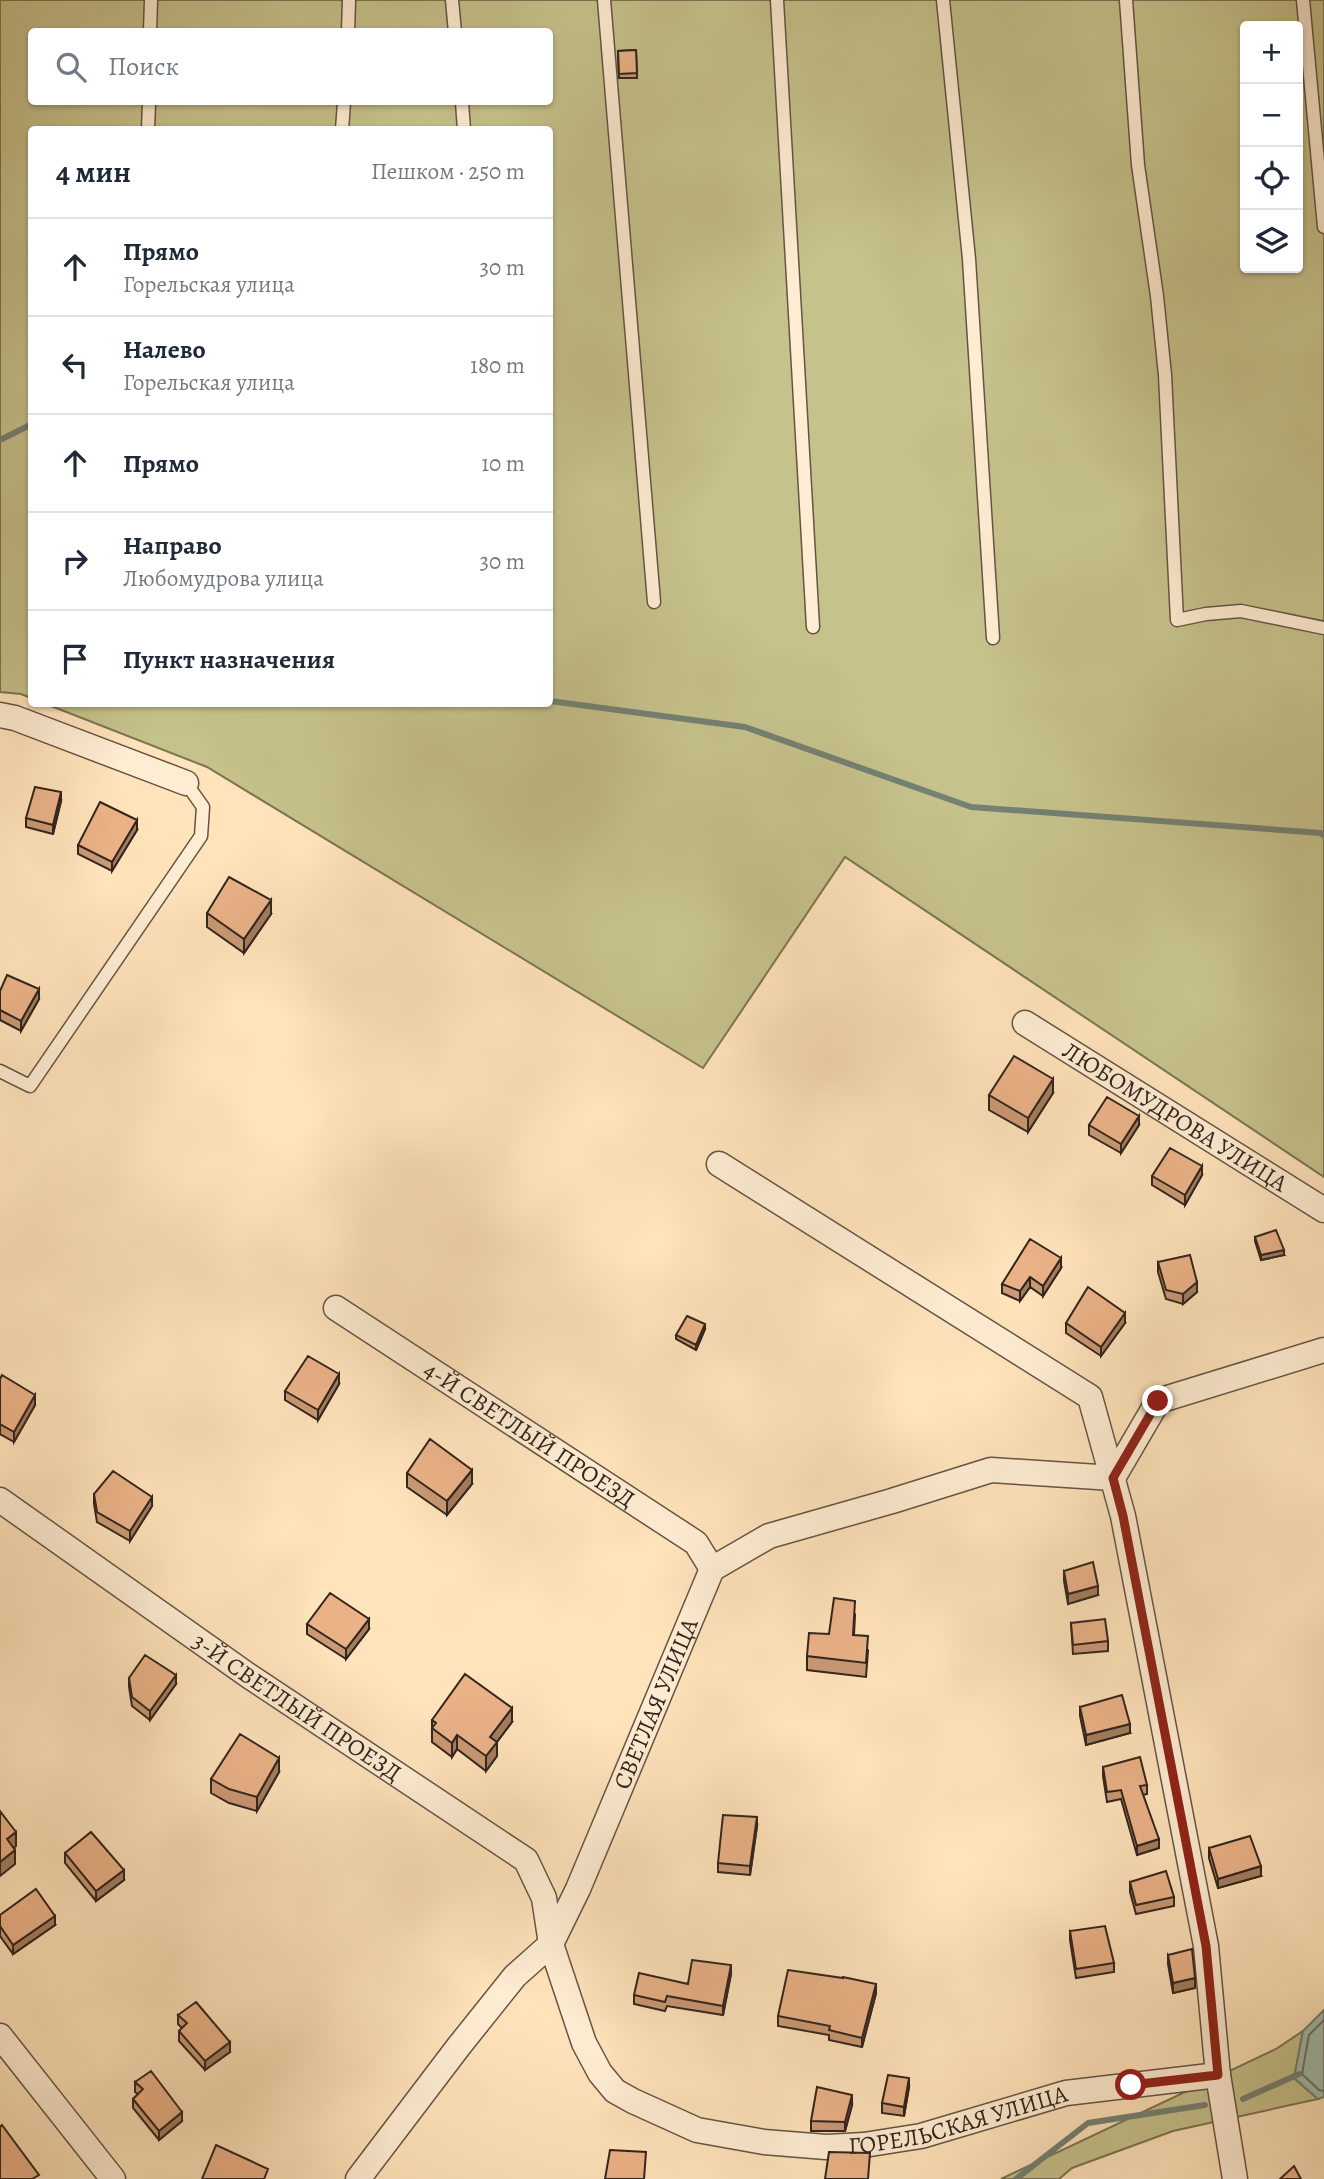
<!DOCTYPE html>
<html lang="ru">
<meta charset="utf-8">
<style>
:root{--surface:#fff;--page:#f6f6f7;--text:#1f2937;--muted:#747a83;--line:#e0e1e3}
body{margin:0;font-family:Alegreya,serif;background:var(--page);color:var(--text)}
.controls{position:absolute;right:21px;top:21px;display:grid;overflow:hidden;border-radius:7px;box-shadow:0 2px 5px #0004}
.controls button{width:63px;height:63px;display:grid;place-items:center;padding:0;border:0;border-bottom:2px solid var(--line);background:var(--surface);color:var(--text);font:35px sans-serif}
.stop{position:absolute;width:21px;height:21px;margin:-16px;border:5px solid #8f2418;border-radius:50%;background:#fff}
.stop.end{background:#8f2418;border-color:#fff;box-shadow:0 2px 7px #0008}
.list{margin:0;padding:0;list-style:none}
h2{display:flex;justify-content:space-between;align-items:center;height:91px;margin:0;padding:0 28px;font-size:30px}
h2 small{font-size:23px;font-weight:400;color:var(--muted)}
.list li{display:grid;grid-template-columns:46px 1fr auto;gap:21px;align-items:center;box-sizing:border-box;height:98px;padding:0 28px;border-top:2px solid var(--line)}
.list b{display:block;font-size:26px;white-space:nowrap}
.list p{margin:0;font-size:23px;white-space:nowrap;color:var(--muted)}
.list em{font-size:23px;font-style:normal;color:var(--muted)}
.icon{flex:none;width:38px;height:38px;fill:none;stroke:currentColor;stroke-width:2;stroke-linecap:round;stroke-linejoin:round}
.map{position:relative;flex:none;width:1324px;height:2179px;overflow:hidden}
.search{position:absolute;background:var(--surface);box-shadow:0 2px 5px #0004;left:28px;top:28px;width:525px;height:77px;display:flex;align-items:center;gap:18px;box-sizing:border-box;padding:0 24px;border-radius:7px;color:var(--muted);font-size:26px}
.panel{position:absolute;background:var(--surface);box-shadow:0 2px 5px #0004;left:28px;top:126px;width:525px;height:581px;border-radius:7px}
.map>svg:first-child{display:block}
.green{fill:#c6c28c;stroke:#7c7454;stroke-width:2;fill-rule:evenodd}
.water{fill:#a0bead;stroke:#748173;stroke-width:2}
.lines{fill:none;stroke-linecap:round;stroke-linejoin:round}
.shore{stroke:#697265;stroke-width:2}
.stream{stroke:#748173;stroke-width:6}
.lane-casing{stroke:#655444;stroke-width:15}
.street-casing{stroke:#655444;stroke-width:27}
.lane{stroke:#ffedd3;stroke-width:12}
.street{stroke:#ffedd3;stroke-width:24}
.wall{fill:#ca9975;stroke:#32251d;stroke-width:2}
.shaded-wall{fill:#a47d5f;stroke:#32251d;stroke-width:2}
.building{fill:#ebb288;stroke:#32251d;stroke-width:2}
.route{stroke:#8f2418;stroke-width:9}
.labels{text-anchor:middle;stroke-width:5;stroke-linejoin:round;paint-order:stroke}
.street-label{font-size:24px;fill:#32251d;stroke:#ffedd3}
</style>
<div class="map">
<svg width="1324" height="2179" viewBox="0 0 1324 2179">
<rect width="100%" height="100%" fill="#ffe3bb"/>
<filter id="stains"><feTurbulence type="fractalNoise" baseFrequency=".00286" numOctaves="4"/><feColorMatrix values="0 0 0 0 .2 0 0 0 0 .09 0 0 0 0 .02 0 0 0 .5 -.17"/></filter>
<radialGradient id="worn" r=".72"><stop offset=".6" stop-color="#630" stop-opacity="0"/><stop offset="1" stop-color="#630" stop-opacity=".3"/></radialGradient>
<path class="green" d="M0,0H1324V1177L845,857L703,1068L207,767L46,704H550V130H32L31,698L21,694L0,692ZM1245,26H1298V268H1245ZM32,32H550V102H32Z
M1303,2031L1294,2078L1318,2099L1173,2131L1072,2168L1059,2179H1001L1276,2049Z"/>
<path class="water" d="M1324,2010V2097L1318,2099L1294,2078L1303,2031Z"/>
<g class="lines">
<path class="shore" d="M1324,2020L1309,2035L1302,2074L1319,2090L1324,2091"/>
<path class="stream" d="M0,440L32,424
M550,701L745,727L971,807L1321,833L1324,836
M1243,2099L1299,2074
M1016,2179L1088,2123L1205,2105"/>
<defs>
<path id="lane" d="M452,0L455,32
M604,0L654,602
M777,0L813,627
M943,0L969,259L993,638
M1126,0L1138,165L1157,296L1165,375L1177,620L1206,614L1241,611L1324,628
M1303,0L1324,227
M150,32L151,0
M348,32L349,0
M462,102L464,130
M148,130L149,102
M342,130L344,102
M0,1071L30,1086L201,836L203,807L186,783"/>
<g id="street">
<path d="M0,715L15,718L186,783"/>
<path id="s1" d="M1025,1023L1324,1210"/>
<path d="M719,1164L1090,1397L1123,1516L1206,1946L1218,2075L1235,2179"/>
<path id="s2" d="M336,1308L696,1543L712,1569"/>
<path id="s3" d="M0,1500L249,1676L526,1860L544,1898L551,1944L584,2043L600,2073L615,2091L633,2101L697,2130L764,2142L826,2147L864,2145L921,2136L1066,2093L1218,2075"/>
<path d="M0,2036L113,2179"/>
<path id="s4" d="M358,2179L459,2046L515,1976L551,1944L578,1889L712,1569L769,1536L892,1501L991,1470L1113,1478L1158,1401L1324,1350"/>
</g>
</defs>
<use href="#lane" class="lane-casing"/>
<use href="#street" class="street-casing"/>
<use href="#lane" class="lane"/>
<use href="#street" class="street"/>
</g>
<path class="wall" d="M636,50L637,78H619L618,51Z
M61,801L53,834L26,827V818Z
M137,830L112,871L78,854V845Z
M207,913L271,914L244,953L207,927Z
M0,991L39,999L21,1031L0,1020Z
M1053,1093L1028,1132L989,1110V1095Z
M1089,1125H1139L1121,1153L1089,1135Z
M1202,1175L1185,1205L1152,1185V1176Z
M1255,1237L1284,1255L1261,1260L1255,1241Z
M1158,1262L1197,1292L1183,1304L1166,1299L1158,1272Z
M1061,1268L1043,1296L1030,1287L1020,1301L1002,1293V1284Z
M1066,1323H1125L1101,1356L1066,1333Z
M705,1329L696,1350L676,1339V1335Z
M0,1379L35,1405L14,1442L0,1434Z
M339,1384L318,1420L285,1400V1391Z
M407,1473L472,1484L447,1515L407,1487Z
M94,1494L152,1506L130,1541L97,1522L94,1504Z
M1064,1571L1098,1595L1068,1604L1064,1581Z
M855,1615L854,1635L868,1650L866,1677L807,1670V1656L829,1634Z
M1071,1623L1108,1641V1651L1073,1654Z
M307,1624L369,1629L346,1659L307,1634Z
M129,1678L176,1684L150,1720L132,1706L129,1687Z
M1080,1707L1130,1733L1086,1745L1080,1716Z
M432,1720L512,1722L497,1742V1756L486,1771L457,1749L452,1757L432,1742Z
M1103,1767L1147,1785V1794L1143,1795L1159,1848L1137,1855L1121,1799L1107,1802L1103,1776Z
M279,1772L257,1811L229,1803L211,1793V1779Z
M757,1826L750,1875L718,1872V1863Z
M1209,1848L1261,1876L1218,1888L1209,1858Z
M65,1853L124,1880L96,1901L65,1863Z
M1130,1882L1174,1897V1906L1136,1914L1130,1892Z
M0,1915L55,1925L13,1954L0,1936Z
M1070,1931L1114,1963V1972L1076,1978L1070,1940Z
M1168,1955L1195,1988L1173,1993L1168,1964Z
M731,1974L723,2015L667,2006L665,2011L634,2004V1995Z
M843,1978L876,1993L862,2047L829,2040V2035L778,2026V2016Z
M178,2015L230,2052L205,2070L179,2041V2031L182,2028L178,2024Z
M135,2082L182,2121L159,2140L133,2108V2099L138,2094L135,2092Z
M909,2087L904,2116L882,2113V2103Z
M852,2105L845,2131H811V2121Z"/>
<path class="shaded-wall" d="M61,792V801L53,834V825Z
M137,820V830L112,871V862Z
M271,900V914L244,953V939Z
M39,989V999L21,1031V1021Z
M1053,1079V1093L1028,1132V1118Z
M1139,1116V1125L1121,1153V1144Z
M1202,1166V1175L1185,1205V1195Z
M1284,1250V1255L1261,1260V1255Z
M1061,1258V1268L1043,1296V1286Z
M1030,1277V1287L1020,1301V1291Z
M1197,1282V1292L1183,1304V1294Z
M1125,1313V1323L1101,1356V1347Z
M705,1324V1329L696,1350V1345Z
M339,1374V1384L318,1420V1410Z
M35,1395V1405L14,1442V1432Z
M472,1470V1484L447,1515V1501Z
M152,1497V1506L130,1541V1531Z
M1098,1586V1595L1068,1604V1594Z
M369,1619V1629L346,1659V1649Z
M176,1675V1684L150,1720V1711Z
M512,1708V1722L490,1751V1737Z
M1130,1724V1733L1086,1745V1735Z
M457,1735V1749L452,1757V1743Z
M497,1742V1756L486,1771V1756Z
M279,1758V1772L257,1811V1797Z
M757,1817V1826L750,1875V1866Z
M16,1832V1846L7,1853V1839Z
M1159,1839V1848L1137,1855V1846Z
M15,1850V1864L0,1876V1862Z
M1261,1866V1876L1218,1888V1879Z
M124,1870V1880L96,1901V1891Z
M55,1916V1925L13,1954V1945Z
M731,1965V1974L723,2015V2006Z
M1195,1978V1988L1173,1993V1983Z
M876,1984V1993L862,2047V2038Z
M230,2042V2052L205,2070V2061Z
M909,2078V2087L904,2116V2107Z
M852,2095V2105L845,2131V2122Z
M182,2112V2121L159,2140V2131Z"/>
<path class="building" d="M636,50L637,73L619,74L618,51Z
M35,787L61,792L53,825L26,818Z
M100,802L137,820L112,862L78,845Z
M229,877L271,900L244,939L207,913Z
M7,975L39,989L21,1021L0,1010V991Z
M1014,1056L1053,1079L1028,1118L989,1095Z
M1107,1097L1139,1116L1121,1144L1089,1125Z
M1170,1148L1202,1166L1185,1195L1152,1176Z
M1276,1230L1284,1250L1261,1255L1255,1237Z
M1030,1239L1061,1258L1043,1286L1030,1277L1020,1291L1002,1284Z
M1190,1255L1197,1282L1183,1294L1166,1290L1158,1262Z
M1088,1287L1125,1313L1101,1347L1066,1323Z
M687,1316L705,1324L696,1345L676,1335Z
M308,1356L339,1374L318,1410L285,1391Z
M2,1375L35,1395L14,1432L0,1424V1379Z
M430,1439L472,1470L447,1501L407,1473Z
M113,1471L152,1497L130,1531L97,1512L94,1494Z
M1093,1562L1098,1586L1068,1594L1064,1571Z
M330,1593L369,1619L346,1649L307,1624Z
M834,1598L855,1601L853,1635L868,1636L866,1663L807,1656L809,1633L829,1634Z
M1105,1619L1108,1641L1073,1645L1071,1623Z
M145,1655L176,1675L150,1711L132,1697L129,1678Z
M465,1674L512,1708L490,1737L497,1742L486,1756L457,1735L452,1743L432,1728L436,1723L432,1720Z
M1122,1695L1130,1724L1086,1735L1080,1707Z
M240,1734L279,1758L257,1797L229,1789L211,1779Z
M1140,1757L1147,1785L1140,1786L1159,1839L1137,1846L1121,1790L1107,1792L1103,1767Z
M0,1811L16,1832L7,1839L15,1850L0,1862Z
M723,1815L757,1817L750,1866L718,1863Z
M91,1832L124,1870L96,1891L65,1853Z
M1250,1836L1261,1866L1218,1879L1209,1848Z
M1166,1871L1174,1897L1136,1905L1130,1882Z
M36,1889L55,1916L13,1945L0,1926V1915Z
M1105,1926L1114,1963L1076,1969L1070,1931Z
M1192,1949L1195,1978L1173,1983L1168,1955Z
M692,1960L731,1965L723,2006L667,1996L665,2002L634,1995L639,1973L688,1984Z
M788,1970L843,1978V1977L876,1984L862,2038L829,2030L830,2026L778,2016Z
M196,2002L230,2042L205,2061L179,2031L187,2023L178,2015Z
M151,2071L182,2112L159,2131L133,2099L143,2089L135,2082Z
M888,2075L909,2078L904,2107L882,2103Z
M817,2087L852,2095L845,2122L811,2121Z
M2,2125L39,2175L32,2179H0V2127Z
M216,2145L268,2169L264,2179H202Z
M610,2150L646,2152L644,2179H605Z
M829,2152L870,2153L868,2179H825Z
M1294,2166L1301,2179H1280Z"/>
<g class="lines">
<path class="route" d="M1131,2085L1218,2075L1206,1946L1123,1516L1113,1478L1158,1401"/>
</g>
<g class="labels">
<g class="street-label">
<text dy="8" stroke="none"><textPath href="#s1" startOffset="177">ЛЮБОМУДРОВА УЛИЦА</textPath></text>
<text dy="8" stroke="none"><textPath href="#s2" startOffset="231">4-Й СВЕТЛЫЙ ПРОЕЗД</textPath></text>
<text dy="8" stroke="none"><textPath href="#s4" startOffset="567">СВЕТЛАЯ УЛИЦА</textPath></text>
<text dy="8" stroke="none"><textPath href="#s3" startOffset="362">3-Й СВЕТЛЫЙ ПРОЕЗД</textPath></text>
<text dy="8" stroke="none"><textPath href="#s3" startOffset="1244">ГОРЕЛЬСКАЯ УЛИЦА</textPath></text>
</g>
</g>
<rect width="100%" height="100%" filter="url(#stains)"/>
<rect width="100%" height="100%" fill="url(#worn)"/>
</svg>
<div class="controls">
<button>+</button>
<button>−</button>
<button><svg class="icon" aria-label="locate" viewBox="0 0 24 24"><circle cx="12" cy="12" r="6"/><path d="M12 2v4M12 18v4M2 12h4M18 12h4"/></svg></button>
<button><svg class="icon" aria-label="layers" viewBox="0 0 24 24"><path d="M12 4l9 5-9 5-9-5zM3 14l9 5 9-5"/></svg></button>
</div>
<div class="stop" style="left:1131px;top:2085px"></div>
<div class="stop end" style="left:1158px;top:1401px"></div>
<div class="search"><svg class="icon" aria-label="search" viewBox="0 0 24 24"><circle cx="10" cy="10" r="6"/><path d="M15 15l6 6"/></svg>Поиск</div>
<section class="panel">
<h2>4 мин<small>Пешком · 250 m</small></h2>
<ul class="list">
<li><svg class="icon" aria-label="ahead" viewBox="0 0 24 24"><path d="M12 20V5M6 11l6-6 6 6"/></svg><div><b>Прямо</b><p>Горельская улица</p></div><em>30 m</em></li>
<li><svg class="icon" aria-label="left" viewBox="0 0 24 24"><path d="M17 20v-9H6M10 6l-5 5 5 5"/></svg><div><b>Налево</b><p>Горельская улица</p></div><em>180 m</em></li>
<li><svg class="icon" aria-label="ahead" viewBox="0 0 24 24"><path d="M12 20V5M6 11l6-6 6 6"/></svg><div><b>Прямо</b></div><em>10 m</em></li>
<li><svg class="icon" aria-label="right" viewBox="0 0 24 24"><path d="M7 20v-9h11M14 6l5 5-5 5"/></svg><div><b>Направо</b><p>Любомудрова улица</p></div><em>30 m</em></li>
<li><svg class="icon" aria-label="arrive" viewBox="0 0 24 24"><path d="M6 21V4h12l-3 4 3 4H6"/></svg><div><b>Пункт назначения</b></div></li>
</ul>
</section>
</div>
